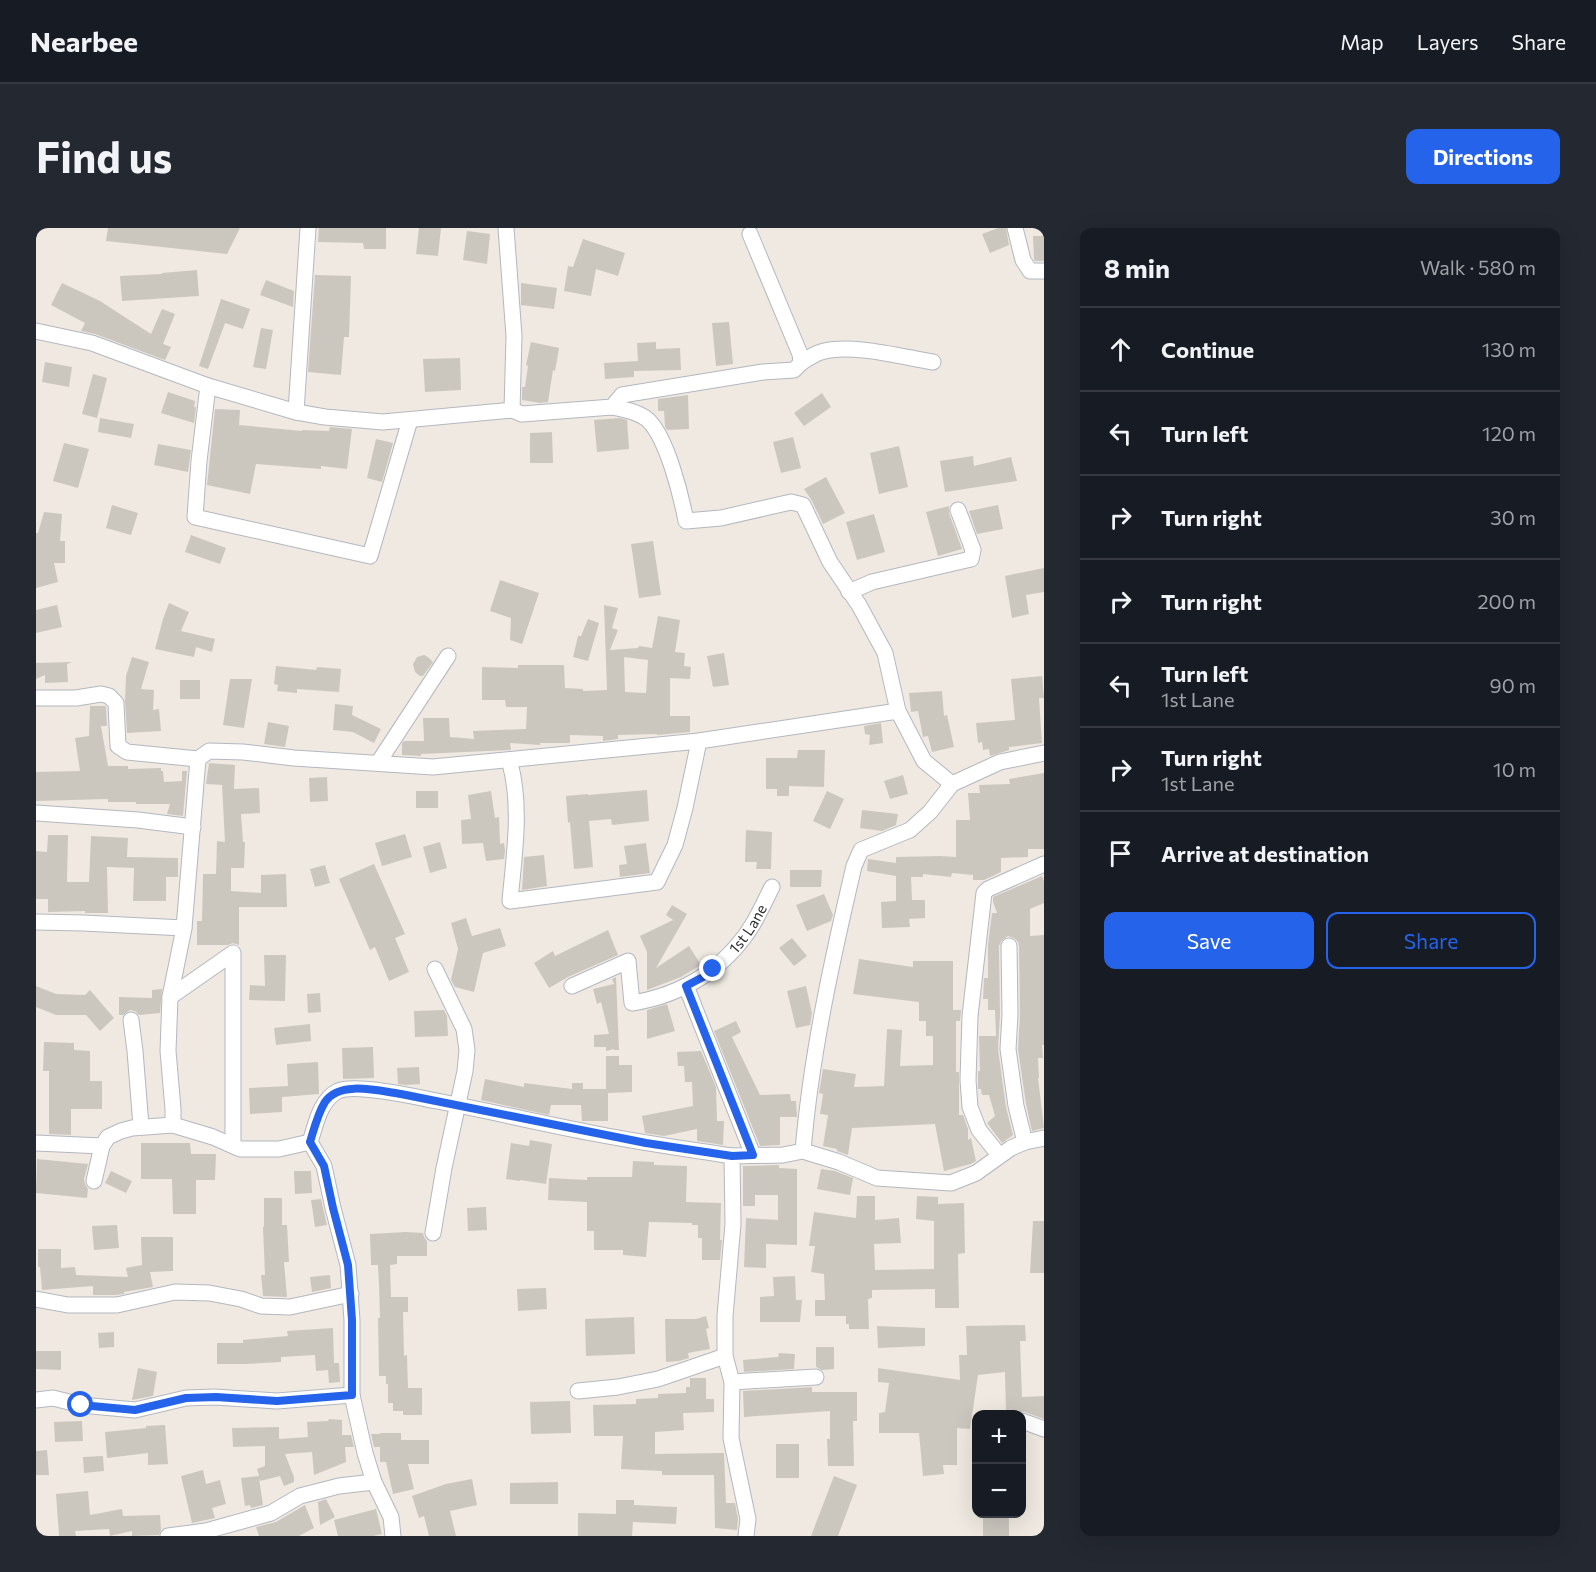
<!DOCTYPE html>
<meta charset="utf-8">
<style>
:root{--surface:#171b24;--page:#242831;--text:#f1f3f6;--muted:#9ea1a6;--line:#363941;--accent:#2563eb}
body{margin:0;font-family:Commissioner,sans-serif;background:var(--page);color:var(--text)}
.controls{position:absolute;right:18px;bottom:18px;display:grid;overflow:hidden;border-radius:12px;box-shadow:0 6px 24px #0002}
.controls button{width:54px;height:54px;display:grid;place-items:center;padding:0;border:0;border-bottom:2px solid var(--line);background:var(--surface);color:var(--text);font:30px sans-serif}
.stop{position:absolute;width:18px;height:18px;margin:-14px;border:4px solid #2563eb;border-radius:50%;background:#fff}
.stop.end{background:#2563eb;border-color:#fff;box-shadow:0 2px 6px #0008}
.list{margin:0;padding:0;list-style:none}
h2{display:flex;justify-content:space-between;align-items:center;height:78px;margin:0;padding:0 24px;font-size:26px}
h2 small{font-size:20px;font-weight:400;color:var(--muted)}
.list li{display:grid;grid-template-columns:39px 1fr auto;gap:18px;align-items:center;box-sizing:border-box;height:84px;padding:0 24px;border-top:2px solid var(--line)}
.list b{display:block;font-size:22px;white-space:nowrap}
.list p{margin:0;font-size:20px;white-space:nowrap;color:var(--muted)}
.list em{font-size:20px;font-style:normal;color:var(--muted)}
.actions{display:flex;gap:12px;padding:18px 24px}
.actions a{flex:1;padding:14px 0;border:2px solid var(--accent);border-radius:12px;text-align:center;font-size:21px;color:var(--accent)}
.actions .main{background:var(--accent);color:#fff}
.icon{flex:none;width:33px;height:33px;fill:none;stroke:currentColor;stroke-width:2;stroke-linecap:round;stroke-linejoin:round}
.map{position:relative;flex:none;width:1008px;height:1308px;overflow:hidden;border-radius:12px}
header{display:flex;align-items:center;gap:36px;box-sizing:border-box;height:84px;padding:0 30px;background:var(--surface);border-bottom:2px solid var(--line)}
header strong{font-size:28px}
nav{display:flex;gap:33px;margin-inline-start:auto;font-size:21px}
.intro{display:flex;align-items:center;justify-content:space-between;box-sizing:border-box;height:144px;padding:0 36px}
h1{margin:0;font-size:42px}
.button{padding:15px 27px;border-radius:12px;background:var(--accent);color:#fff;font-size:21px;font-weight:700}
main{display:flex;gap:36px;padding:0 36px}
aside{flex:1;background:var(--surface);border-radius:12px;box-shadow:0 6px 24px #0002}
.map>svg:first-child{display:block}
.building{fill:#cbc7bf;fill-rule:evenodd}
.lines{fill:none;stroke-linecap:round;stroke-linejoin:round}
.street-casing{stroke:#b4b7c1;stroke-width:17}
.street{stroke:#fff;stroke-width:15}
.route{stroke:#2563eb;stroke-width:8}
.labels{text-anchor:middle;stroke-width:4.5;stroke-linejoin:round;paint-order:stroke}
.street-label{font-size:15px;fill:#2e2e2e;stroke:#fff}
</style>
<header>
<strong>Nearbee</strong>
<nav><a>Map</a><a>Layers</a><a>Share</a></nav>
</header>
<div class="intro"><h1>Find us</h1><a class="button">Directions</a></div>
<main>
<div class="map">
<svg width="1008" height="1308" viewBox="0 0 1008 1308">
<rect width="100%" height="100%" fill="#efe9e1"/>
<path class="building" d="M72,0H204L191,26L70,13Z
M283,0H350V21H328L327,15L282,14Z
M383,0H405L402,28L380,26Z
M962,0H970L973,17L954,25L946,6Z
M431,3L454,6L451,36L427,32Z
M997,8H1008V33H999L998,31Z
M547,11L589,25L582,48L560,41L555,68L528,63L532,38L537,39Z
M161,42L163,68L86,73L84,48L126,46V45Z
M279,47L315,48L313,109H308L305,147L272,144Z
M230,52L258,63L257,79L224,67Z
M26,55L64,73L115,106L126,81L139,86L127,116L135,119L129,132L59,106L45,103L49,95L15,77Z
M485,55L521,60L518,81L485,77Z
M185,71L214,81L207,101L189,95L172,141L163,138Z
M693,94L697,136L680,138L676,95Z
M225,100L237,102L230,141L217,139Z
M495,114L523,120L519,143L517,142L512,174L504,175L486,172V159H489L492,138L490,137Z
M620,114V121L644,120L645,142L598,143V149L569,151L568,135L602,133L601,115Z
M424,130L425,162L389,164L387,131Z
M9,134L36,139L33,159L6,154Z
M57,146L71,150L61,190L46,186Z
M132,164L159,173L158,179H160L158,195L125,185Z
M786,165L795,179L768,198L758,185Z
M652,167L653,201L631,202L629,199L628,183H622V171Z
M179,181L204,182L203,197L266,203V202L293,203L294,199L316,201L311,241L285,238V241L220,236L214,266L171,257Z
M64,190L98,196L95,210L62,204Z
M584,190L591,192L593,221L561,224L558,192Z
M516,204L517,235H494V205Z
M757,209L765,240L745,245L737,214Z
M340,211L357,215L346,254L331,250Z
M28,215L53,221L42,260L17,253Z
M122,216L155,222L152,244L118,237Z
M863,218L872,259L843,266L834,225Z
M937,228L938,238L975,229L981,253L909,264L904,233Z
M790,249L809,285L787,296L776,273L768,261Z
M76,277L102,285L95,307L70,300Z
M962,277L967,301L941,306L933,283Z
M913,278V285L926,321L902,328L890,284Z
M8,284L26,286L24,313H29V335H18L22,354L0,360V305H2Z
M838,286L849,324L821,332L810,294Z
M155,307L190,320L184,336L149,324Z
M617,313L625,367L603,370L595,316Z
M1008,340V364L990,367L993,386L976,390L969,348Z
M464,352L503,365L486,416L474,412L475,390L454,383Z
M133,375L153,384L145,403L179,411L176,424L160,419L158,429L119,421L127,391Z
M21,377L26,399L0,405V382Z
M568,377L582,380L576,400L582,402L574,422L602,420L603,418L616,420L622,388L644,392L639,424L649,425L648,438L655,439L654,451L634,450V488H654V504L621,507V506L582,507V511L567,513V508L534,507V515H504V517L474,515L475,522L385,526V528L366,527V515L368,513H388L387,490H413L414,509L438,511L437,503L490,501L491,479H470L469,472H446V439L482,440V437H528L529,460L547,461V463L571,462ZM588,429L612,432L610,465L589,464Z
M552,391L563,395L552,433L537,429L542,408H545Z
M688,425L693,457L677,459L671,428Z
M388,427L392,429L397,434L387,448H384L379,444L377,436L381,429Z
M96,429L113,434L105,461L118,462L117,482L123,481L125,503L91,505L89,473L90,448Z
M36,434L31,436L32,454L9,455V447L0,451V435Z
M240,438L280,442L281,439L305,441L303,464L261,461V465L241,463L242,457L238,456Z
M1006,448L1008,470H1003L1006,515L973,519V522L954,528L953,521L947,522L946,514L942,515L940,495L979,492L975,451Z
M194,451H216L208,500L187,497Z
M144,452H164V471H144Z
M906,463L908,488L911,487L918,519L896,524L892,508L887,509L882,483L875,484L873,465Z
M299,476L317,478L316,487L345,501L338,515L317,504L297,502Z
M54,478H69L70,479L71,498H65L72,538H92V541L125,540V543H127L128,554L146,553V543H151L147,588L131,586L134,576H100V574H72V571L0,573V544L44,543L39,510L53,508Z
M232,494L253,498L249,519L228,516Z
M845,495L847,515L833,517L834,507L829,506L828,498Z
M762,522H789L788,559L753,558V568H741V561H730V530H761Z
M173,535L199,537L198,561L223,560L224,585L205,586L207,614H209L208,640H195V663L225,665V647L250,646L251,679H203V717L197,715L192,717H161V693H166L167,646H180L181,613L189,614L186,557L170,556Z
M1008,545V621H992V629L965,630V644L948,652H937V647L916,645L915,649L887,646V649H875L876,672H889V690L873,691L874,699L846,700L845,674L860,673V648L831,643L832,631L860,635V629L904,628L920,629V592H934L932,565H944L943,557L974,556L973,551Z
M867,547L872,566L854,571L848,553Z
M291,549L292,573L274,574L273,550Z
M611,562L613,593L576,597L575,591L553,593L557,639L538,641L534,594L532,595L530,568L552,566V567Z
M380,563H402V580H380Z
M455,563L459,590L463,589L464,616L468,615L469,623L468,631L450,633L447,615L426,616L425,592L435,591L432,567Z
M791,563L808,571L794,601L777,593Z
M826,582L862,586L860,597L846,603L824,600Z
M710,602L736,604L735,641H720L721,634H709Z
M369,606L376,629L346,638L339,615Z
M12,607H32L31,654H53L55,608L92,610L91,629L142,630V649H130V673H97L98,640L71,639L72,685H49V683L12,684V671H0V623L11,624Z
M404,614L411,640L394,645L387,619Z
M610,615L614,645L584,649L583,637L591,636L588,618Z
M508,627L511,658L486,662L488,629Z
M338,636L369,706L359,710L373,744L353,753L339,719L334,722L303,651Z
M289,637L294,655L279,659L274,641Z
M754,642H786L785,659H754Z
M1006,648L1008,653V675L994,681V708L1008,707V817H1006L1007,830H1002L1003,850H1002L1008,900L996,903L990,876L982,821L984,787L983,718L982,714L978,710L972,708L965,713L963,718L964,787L962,821L970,879L977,907L966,915L951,895L959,888L953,867H946L945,861H942V843H944L943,808H960L959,782H952V771H947L948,750H952V717L956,685H961L957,674V669Z
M788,666L797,687L795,693L771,703L760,677Z
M636,677L651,686L620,740L653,718L665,737L645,749L611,762V724L604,708L637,692L630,687Z
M430,690L436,708L464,700L470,718L447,725L438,764L419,759L415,752L422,721L415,695Z
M572,702L582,727L532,749L513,760L498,735L517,723L519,728Z
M756,710L771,728L758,738L743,720Z
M228,727H250L249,773L213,772L214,757L229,758Z
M823,731L877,739V733H917V782H925L924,793H920V844H923V887H927L932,901V912L935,910L940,933L935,936L908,943L899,896L816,900L812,927L801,923V921L787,918L792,887L784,886L787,866L783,865L787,841L820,846L818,859L848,858L851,801L866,802L864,838L897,837V808H890V793H883V774L817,766Z
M580,749L583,822H578V821L570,823V819H558V807L573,806L565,774L561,776L557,761L578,756L576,751Z
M0,758L20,766L49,767L54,762L78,790L64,803L50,787H20L0,779Z
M770,758L776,785L774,797L760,800L751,763Z
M126,761L124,785L103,787L99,783L94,782L87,787H83V769L116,770V762Z
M284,765L285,784L272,785L271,766Z
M631,776L639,803L611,811V782Z
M408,782L411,788L412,808L379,809L378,783Z
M700,793L705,804L696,809L724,867L754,866L755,873H760L761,889H744V917L724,918L678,803Z
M274,796L275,813L240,817L238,800Z
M8,814L38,815V822L54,823V853H66V881H35V907L13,906V843H7Z
M337,819L338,850L307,851L306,820Z
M665,823L680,859L681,893H688L687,917L661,913V901L628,908L609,905L606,888L657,878L656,854H649L648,838H642L641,824Z
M570,828H583V837H596V864L572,865V893H546L545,877H515L513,887L445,872L449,851L488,859V855L536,861V855H547V861H570Z
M282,834L283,866L246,869V884L214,886L213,860L252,858L251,836Z
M383,839L384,856L370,857L362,856L361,840Z
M494,912L516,916L510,956L484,952V953L470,951L475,915L493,918Z
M105,915H154L155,926H180L179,952H160V986H137L136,951H105Z
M1,931L52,936L48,951L49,956L52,961L51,970L0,965Z
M597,933L618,934V937L651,938L650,974L685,975L684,1012H686L684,1032H666V1010H662V997H656V995L613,994L610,1029L587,1027V1022H558V1003H551V974L512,972L513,950L551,952V949H596Z
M743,937V940L761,941V1017L730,1016V1040L708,1039L710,990L742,992V967H719V978H707V938Z
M785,941L799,943L817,950L814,967L781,961Z
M75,943L96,953L90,965L69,955Z
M258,943H275L276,965L259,966Z
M821,968H839V992L863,990L865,1015L838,1016L839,1042L898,1041V993L880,991L881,968L902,969V976L928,975L929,1025L922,1026L923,1080H899V1061L836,1062V1070L832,1071L833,1101H813V1096H810V1088H779V1072H789L788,1046L775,1044L779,1018H773L778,984L820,990Z
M228,970H246V997H251L253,1034H248L251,1069L227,1068L225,1047H229L227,999L228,998Z
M285,971L291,997L279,999L275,972Z
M450,979L451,1002L432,1003L431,980Z
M997,993H1008V1045H994Z
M81,997L83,1020L58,1022L56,998Z
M370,1004L387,1005L388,1009L391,1013V1028H361V1036L354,1037L355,1069H372V1084H367L368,1128L371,1127L372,1160H386V1187H367V1183H357V1175H352V1156H350V1148H343L342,1090H344L343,1056L342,1037H335L334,1006Z
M105,1009H137V1043L114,1044L117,1059L88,1064V1066L80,1067H57V1058L6,1062L4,1039H2V1021H25V1040L39,1039L40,1047L92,1049L90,1040L106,1037Z
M294,1047L295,1060L276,1064L274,1049Z
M759,1048L760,1072H766L764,1094H724V1069L738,1068L737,1049Z
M510,1060L511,1081L482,1083L481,1061Z
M670,1088L673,1100L670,1101L674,1121L652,1125L653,1130L643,1133L630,1134L629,1091H660Z
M598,1089L599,1126L550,1128L549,1091Z
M989,1097L990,1113H984L986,1169L1008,1168V1191L989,1184H984L979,1186H970L969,1144L942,1147L934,1201L921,1200V1237H907L908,1246L887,1248L883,1205H843V1185L849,1184L853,1155L842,1154V1140L924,1152L923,1127H931L930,1098Z
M841,1098L889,1100V1118L842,1120Z
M297,1100L298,1135H303L304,1154L293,1155L292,1142L280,1143L279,1127L245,1129V1134L209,1136H181V1115H207V1112L252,1108L251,1103Z
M78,1104V1119L63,1120L62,1105Z
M780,1119H798V1141L786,1142L780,1139Z
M0,1123H25V1142L0,1141Z
M743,1125L759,1126L758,1141L708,1144L707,1132L742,1129Z
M102,1140L121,1144L117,1168L96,1172Z
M654,1150H670V1171H678V1184L647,1185L648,1202L619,1204V1226L688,1225L690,1275H699L702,1291L701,1302L679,1300L678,1247H626V1243L585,1241L587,1208H558L557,1177L600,1176V1171L622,1170V1166L650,1165V1159H654Z
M776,1159V1164H821V1193H817L818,1238H792L791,1211H794V1183L708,1189L707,1163Z
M534,1173L535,1205L495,1206L494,1174Z
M293,1191L306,1192V1207H315L318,1219H309L310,1234L278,1247L276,1224L249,1226L258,1249V1254L248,1258L244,1248L224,1253L223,1250L227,1277L215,1280L214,1277L209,1278L205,1250L223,1248L221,1241L229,1238V1218L197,1219L196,1200L243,1199V1211L272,1209L271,1194L292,1193Z
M46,1193L47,1213L19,1214L18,1194Z
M129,1197L132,1236L112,1237V1225L71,1230L69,1204L110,1200V1198Z
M344,1205H365V1212H393V1236H372L378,1261L357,1266L350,1234H344V1219H338L335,1206H344Z
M740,1216H763V1250H740Z
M11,1222L13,1247H0V1223Z
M67,1228L68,1243L48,1245L47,1229Z
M167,1242L170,1256L184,1252L190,1276L176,1280L179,1290L156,1295L145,1248Z
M798,1248L821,1257L802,1308H775Z
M436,1251L441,1277L414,1283L420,1308H393L388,1288L383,1290L376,1268L410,1256Z
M522,1254V1276H474V1255Z
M52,1263L54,1287L86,1281L87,1288L124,1287L125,1302L123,1307L96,1308V1303L74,1308L73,1301L39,1303L40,1308H23L20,1266Z
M290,1271L299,1289L284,1297L282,1274Z
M580,1272H598V1277L641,1279L640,1296L597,1294L596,1308H542V1285L580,1286Z
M269,1277L278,1300L263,1308H223L220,1299L240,1294Z
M340,1281L346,1306L337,1308H302L298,1292Z
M947,1286H973V1308H947Z"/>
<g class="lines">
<defs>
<g id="street">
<path d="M470,0L478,108L476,182"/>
<path d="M979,0L987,32L994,43H1008"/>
<path d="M0,103L56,115L172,158L260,184L289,189L347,194L476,182L486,186L576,179L586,167L727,144L758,142L765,135L764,126L714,6"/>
<path d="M765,135C771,131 778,126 785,124C815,115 866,129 897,134"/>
<path d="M172,158L163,233L159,289L334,328L374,192"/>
<path d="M576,179C588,181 603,184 612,192C631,210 645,267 650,293L685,290L755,274L767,277L794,334L823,377L849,425L862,483"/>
<path d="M260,184L272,0"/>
<path d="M813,364L836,354L935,331L937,322L922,282"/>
<path d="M0,470H40L65,466L73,468L80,475L82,518L91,524L162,531"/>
<path d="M342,535L412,428"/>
<path d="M474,535C486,580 478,627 474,673L621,654L639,617L649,580L663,513"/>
<path d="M0,585L102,592L157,599"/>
<path d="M0,694L47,695L148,700"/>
<path d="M973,718L974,787L972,821L980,878L989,914"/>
<path id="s1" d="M536,758L592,733L596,775C647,767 690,740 717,696C724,684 730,671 736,659"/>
<path d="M650,758L717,927"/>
<path d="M134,769L197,725V917"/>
<path d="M95,792L99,823L105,898"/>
<path d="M137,897V881L132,823L134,769L148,700L162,531L173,523L207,524L258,530L397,539L663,513L862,483L888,533L916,556"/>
<path d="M0,915L66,918"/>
<path d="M767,923C775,827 796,732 818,638L825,622L874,602L894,584L916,556L964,534L1008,525"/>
<path d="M963,927L943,902L934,879L932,852L934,788L948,665L952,661L1008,636"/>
<path d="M58,953L66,918L72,909L85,903L96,900L137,897L177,909L204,921H243L274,914"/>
<path d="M397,1005L408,940L429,843L431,822L428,801L399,741"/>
<path d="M0,1071L32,1077H81L139,1064L173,1065L205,1071L225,1078L254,1079L315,1066"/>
<path d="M696,1154L780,1149"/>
<path d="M542,1163L582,1159L622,1151L689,1128"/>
<path d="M0,1172L17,1170L45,1177L99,1182L150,1170L179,1169L241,1173L316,1167"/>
<path d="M986,1193L1008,1201"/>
<path d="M132,1308L170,1303L235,1285L264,1268L303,1258L338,1254"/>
<path d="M357,1308L355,1289L338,1254L329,1225L316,1167V1092L312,1037L297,980L288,938L274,914C280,896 284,872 302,863C319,855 380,869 401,873C454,883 507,896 561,906C606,915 651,921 696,928"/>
<path d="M710,1308L712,1291L695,1210L696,1154L689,1128V1088L697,996L696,928L747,927L767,923L803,934L841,950L915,955L940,945L975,920L989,914L1008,910"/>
</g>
</defs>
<use href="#street" class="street-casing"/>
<use href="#street" class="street"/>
</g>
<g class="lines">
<path class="route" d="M45,1177L99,1182L150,1170L180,1169L241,1173L316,1167V1092L312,1037L297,980L288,938L274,914C278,901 282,885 289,874C304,852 343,863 365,866L610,915L696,928L717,927L650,758L667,749L677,741"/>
</g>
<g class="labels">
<g class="street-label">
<text dy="5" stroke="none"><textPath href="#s1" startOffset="246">1st Lane</textPath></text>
</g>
</g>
</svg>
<div class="controls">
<button>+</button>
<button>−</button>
</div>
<div class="stop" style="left:45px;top:1177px"></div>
<div class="stop end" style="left:677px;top:741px"></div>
</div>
<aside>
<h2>8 min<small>Walk · 580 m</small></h2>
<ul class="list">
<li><svg class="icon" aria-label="ahead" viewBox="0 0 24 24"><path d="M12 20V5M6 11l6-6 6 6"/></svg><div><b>Continue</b></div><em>130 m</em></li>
<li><svg class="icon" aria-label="left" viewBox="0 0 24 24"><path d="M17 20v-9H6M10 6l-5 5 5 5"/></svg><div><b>Turn left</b></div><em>120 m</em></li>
<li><svg class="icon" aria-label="right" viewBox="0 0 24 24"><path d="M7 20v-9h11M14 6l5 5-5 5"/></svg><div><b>Turn right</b></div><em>30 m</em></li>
<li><svg class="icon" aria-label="right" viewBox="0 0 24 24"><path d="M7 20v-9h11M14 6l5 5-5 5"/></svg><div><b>Turn right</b></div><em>200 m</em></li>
<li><svg class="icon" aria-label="left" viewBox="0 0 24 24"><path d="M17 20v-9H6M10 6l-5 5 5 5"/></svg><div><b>Turn left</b><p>1st Lane</p></div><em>90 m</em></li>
<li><svg class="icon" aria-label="right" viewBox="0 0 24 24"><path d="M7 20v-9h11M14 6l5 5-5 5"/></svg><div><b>Turn right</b><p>1st Lane</p></div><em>10 m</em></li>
<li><svg class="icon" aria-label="arrive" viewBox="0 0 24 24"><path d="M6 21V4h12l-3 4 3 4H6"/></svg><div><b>Arrive at destination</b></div></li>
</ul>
<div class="actions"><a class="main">Save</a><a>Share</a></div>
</aside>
</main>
